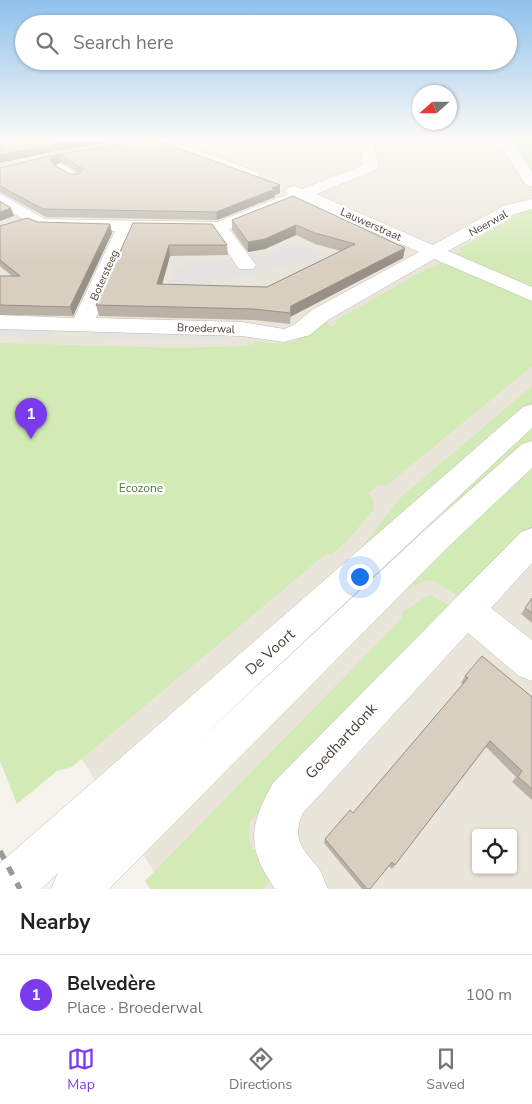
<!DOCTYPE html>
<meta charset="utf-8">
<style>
:root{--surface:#fff;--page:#f2f2f2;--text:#222;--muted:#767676;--line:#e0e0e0;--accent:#7c3aed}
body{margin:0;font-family:"Nunito Sans",sans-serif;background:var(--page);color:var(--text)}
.controls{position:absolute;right:15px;bottom:15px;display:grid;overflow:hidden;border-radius:5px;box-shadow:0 1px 4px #0004}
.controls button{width:45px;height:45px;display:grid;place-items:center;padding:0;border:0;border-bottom:1px solid var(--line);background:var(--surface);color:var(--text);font:25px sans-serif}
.compass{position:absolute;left:412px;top:85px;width:45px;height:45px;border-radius:50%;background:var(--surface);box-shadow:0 1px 4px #0004;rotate:249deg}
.you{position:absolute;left:359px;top:576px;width:18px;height:18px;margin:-12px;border:4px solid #fff;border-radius:50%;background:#1a73e8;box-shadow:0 0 0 8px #1a73e833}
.badge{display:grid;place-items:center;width:32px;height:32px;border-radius:50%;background:var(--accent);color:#fff;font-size:16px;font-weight:700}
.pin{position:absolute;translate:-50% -41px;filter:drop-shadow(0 1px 2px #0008)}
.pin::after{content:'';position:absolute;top:26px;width:18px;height:15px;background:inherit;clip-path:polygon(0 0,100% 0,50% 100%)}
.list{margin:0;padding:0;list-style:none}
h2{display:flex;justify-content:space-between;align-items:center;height:65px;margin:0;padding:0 20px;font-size:21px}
h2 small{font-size:16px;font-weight:400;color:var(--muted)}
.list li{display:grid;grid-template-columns:32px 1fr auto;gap:15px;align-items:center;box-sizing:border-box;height:80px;padding:0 20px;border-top:1px solid var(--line)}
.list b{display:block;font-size:19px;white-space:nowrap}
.list p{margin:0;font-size:16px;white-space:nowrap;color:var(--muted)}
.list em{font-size:16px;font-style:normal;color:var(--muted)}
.icon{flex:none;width:28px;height:28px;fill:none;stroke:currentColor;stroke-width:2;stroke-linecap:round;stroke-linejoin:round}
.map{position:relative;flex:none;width:532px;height:889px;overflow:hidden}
.search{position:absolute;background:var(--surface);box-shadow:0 1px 4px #0004;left:15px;right:15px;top:15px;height:55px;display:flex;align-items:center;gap:12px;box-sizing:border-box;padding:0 18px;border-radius:28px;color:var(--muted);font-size:19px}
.sheet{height:145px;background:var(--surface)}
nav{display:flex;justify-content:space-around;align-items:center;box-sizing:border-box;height:70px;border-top:1px solid var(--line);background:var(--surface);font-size:14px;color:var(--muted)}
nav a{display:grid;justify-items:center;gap:2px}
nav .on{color:var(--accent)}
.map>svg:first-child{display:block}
.residential{fill:#eae5da;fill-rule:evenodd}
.green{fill:#d2eab5}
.parking{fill:#e5e3e0}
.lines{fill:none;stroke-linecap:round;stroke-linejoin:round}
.minor-casing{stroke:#c2bbae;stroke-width:1}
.minor{fill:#fff;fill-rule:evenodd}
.rail{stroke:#9a9a9a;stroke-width:5.5;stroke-dasharray:9 9;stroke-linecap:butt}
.wall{fill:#bab2a6;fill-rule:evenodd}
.shaded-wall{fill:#979187}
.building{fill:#d8cfc1;stroke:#979187;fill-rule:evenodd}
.labels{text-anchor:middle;stroke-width:5;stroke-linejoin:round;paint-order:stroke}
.far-street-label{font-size:11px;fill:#4b4439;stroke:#fff}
.park-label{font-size:12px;fill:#4a7f2a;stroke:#fff}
.near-street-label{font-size:15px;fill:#4b4439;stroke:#fff}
</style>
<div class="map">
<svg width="532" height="889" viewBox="0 0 532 889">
<rect width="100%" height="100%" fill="#f6f3ec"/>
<path class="residential" d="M0,139H532V889H165L0,632ZM476,833H513V870H476Z"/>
<path class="green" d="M506,139H532V176Z
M532,206V366L386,486L379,485L368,493L373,499L374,509L348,540L331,555L327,553L72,767L57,771L17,804L0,761V343L179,348L247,346L248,342L250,346L256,341L279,344L294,342L324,319L331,327L337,323L335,321L430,267L432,268L462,251L459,249L526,210L530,211Z
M532,386V406L358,552L401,497Z
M532,422V445L447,512L449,499Z
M532,461V531L460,597C429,580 435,572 401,594Z
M431,595L448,605L449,609L250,821C244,847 259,857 274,876L263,889H150L145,881L403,617L401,614L403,612L425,597Z"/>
<path class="parking" d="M290,242L299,247L308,244L338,259L312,271L298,264L231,279L211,280L207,293L165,292L175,266H184L187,259L222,260L269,251Z
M0,327L57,328L52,337L0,336Z
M96,328L227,332L225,341L93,337Z"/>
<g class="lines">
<defs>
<path id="minor" d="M103,139H121L134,146L127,150L105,142Z
M153,139H168L257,172L260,175L257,178H247L154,143Z
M359,139H373L378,167L376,170L316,194L433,245L503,206L532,199V209L515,214L448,251L532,287V301L434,259L328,320L310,335L284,342L242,336L0,329V315L74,318L115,231L41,229L0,206V194L45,219L217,222L288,194L286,191L288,188L294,186L302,189L363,165ZM301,200L419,252L312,310L294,325L284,329L242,322L96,318L133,231L214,232L239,269H253L256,265L229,229Z
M496,139H510L532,171V187L526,185Z
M61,164L83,177L80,180C70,183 60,176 54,168L56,165Z
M532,404V428L186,752L425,530L522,444L532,441V468L447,548L109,889H51L58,873L41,889H0V863L523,407Z
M532,528V563L491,608L532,640V681L519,676L468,633L303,813C290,841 305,850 320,870C323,876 325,883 328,889H275C246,847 249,826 273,783L521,532Z"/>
</defs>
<use href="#minor" class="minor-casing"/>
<use href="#minor" class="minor"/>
<path class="rail" d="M0,851L20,889"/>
</g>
<path class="wall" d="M153,139L280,185V193L275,195V197L217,220L46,217L0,192V168L54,155ZM61,162L79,173L70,174L55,165Z
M293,196L405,248L403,258L290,317V324L254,320L99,316L96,305L133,223L227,245L228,255L170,256L162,285L267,287L341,251L315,244L296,235L265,249L248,252L232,230V220Z
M38,222L110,224L112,233L73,316L0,315V276H12L0,266V226Z
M532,598V623L521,614Z
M465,676L532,697V800L512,782L516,777L486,747L395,865L392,869L389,866L370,889H362L324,843L325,839L353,813L463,684L461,683Z"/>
<path class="shaded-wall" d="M84,139H131L56,151L0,163V155L54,144Z
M59,154L61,162L52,167L50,159Z
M280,185V193L275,195V197L217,220L216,212Z
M11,208L14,216L0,221V212Z
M110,224L112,233L73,316L70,307Z
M296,225V235L265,249L248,252V242Z
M169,245L170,256L159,295L157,284Z
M405,248L403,258L290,317V324L291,306Z"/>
<path class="building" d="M0,139H84L54,144L0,155Z
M153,139L280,185L272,188L275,189L216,212L43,209L0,186V168L54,155ZM59,154L83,169L79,174H70L53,164L50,159Z
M293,196L405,248L291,306L290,313L254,309L96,305L133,223L212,224L227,245H169L157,284L267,287L355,244L315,233L296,225L265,239L248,242L232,220Z
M0,201L11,208L0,212Z
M27,218L38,222L110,224L70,307L0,305V276H20L0,260V226Z
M532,598V613L525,608Z
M482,656L532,697V789L518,777L522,771L490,741L395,865L392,862L370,889H367L325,839L350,810L353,813L468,678L465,676Z"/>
<linearGradient id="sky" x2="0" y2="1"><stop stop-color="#8fc1ec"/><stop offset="0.53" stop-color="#fbfaf6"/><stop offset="1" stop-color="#fbfaf6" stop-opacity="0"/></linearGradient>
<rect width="532" height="263" fill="url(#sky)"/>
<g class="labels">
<g class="far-street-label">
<text transform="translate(488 223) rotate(-29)" y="4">Neerwal</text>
<text transform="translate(371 224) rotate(24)" y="4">Lauwerstraat</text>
<text transform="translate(104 275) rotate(-66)" y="4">Botersteeg</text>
<text transform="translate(206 328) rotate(2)" y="4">Broederwal</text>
</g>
<g class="park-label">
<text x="141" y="492">Ecozone</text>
</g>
<g class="near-street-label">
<text transform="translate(270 652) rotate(-42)" y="5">De Voort</text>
<text transform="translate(341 741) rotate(-47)" y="5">Goedhartdonk</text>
</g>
</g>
</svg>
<div class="controls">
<button><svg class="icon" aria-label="locate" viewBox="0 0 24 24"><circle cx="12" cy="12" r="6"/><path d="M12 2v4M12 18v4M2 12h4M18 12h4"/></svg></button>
</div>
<svg class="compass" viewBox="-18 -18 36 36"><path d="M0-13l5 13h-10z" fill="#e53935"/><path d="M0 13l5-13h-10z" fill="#767676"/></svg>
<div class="you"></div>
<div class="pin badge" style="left:31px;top:439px">1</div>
<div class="search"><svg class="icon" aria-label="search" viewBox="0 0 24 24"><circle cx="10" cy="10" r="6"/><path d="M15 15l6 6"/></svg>Search here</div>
</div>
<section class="sheet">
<h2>Nearby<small></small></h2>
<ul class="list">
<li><span class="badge">1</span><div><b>Belvedère</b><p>Place · Broederwal</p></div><em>100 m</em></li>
</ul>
</section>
<nav>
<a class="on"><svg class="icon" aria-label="map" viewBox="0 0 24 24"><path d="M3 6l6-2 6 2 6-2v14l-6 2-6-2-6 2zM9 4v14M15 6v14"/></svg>Map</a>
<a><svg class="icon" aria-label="directions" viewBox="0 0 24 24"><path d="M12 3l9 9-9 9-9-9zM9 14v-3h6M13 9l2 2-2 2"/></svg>Directions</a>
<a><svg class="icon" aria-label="saved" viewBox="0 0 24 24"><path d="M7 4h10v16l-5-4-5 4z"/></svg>Saved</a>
</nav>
